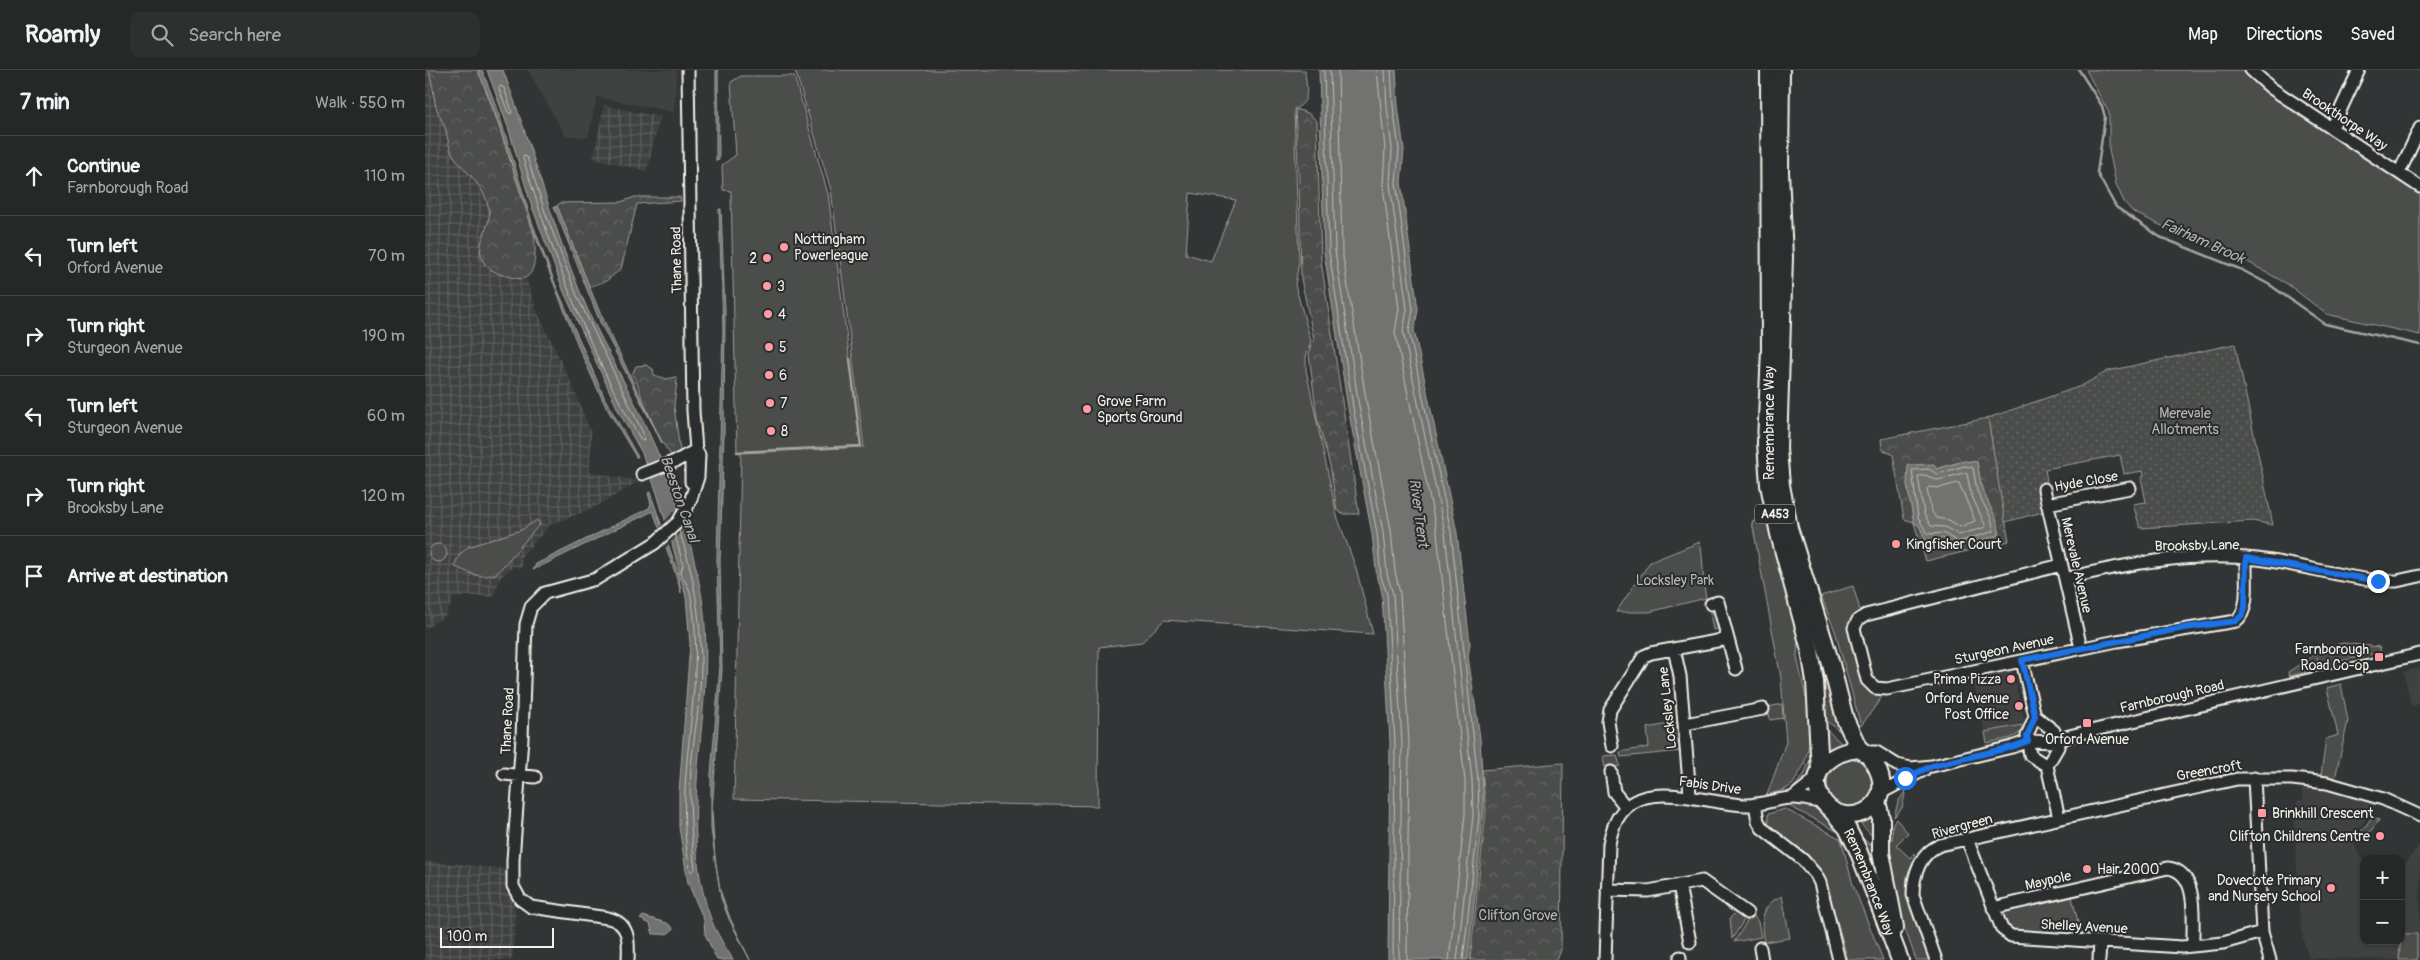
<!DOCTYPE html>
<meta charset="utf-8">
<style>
:root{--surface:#262828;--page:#2e3030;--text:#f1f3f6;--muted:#a4a6a8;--line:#424445}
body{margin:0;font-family:Pangolin,sans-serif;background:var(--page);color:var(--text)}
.controls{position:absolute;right:15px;bottom:15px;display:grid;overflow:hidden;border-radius:10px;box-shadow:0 1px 4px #0004}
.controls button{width:45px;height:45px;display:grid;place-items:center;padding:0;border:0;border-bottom:1px solid var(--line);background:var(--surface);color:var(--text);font:25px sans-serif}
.scale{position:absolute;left:15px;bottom:12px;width:114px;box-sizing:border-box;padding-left:5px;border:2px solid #f4f1e8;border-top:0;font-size:14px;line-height:18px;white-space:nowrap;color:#f4f1e8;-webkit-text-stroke:4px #2a2d2e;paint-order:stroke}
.stop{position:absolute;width:15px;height:15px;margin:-11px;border:4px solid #1a73e8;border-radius:50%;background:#fff}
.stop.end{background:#1a73e8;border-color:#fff;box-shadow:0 1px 5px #0008}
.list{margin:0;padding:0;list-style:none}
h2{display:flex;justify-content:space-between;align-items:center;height:65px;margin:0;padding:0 20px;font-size:21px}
h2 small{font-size:16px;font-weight:400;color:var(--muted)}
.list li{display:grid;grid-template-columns:32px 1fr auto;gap:15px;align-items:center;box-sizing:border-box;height:80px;padding:0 20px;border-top:1px solid var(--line)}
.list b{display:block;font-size:19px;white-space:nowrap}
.list p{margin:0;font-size:16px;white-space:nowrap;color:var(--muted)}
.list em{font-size:16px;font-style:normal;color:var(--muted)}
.icon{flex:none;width:28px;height:28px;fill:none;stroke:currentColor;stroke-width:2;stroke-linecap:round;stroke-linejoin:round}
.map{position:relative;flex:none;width:1995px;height:890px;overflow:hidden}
header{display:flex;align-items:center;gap:30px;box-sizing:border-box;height:70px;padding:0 25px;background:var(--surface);border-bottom:1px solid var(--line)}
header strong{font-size:24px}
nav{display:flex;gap:28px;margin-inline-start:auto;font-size:18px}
.search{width:350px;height:45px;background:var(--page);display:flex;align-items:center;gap:12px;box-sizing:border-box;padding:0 18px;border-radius:10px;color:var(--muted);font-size:19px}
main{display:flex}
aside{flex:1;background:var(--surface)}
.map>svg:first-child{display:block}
.built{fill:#404242}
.industrial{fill:url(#industrial-grid)}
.green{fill:#4b4d4c;stroke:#a09f9a;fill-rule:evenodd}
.forest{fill:url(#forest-crowns);stroke:#a09f9a}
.garden{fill:url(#garden-dots);stroke:#a09f9a}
.water{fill:#727370;stroke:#a6a5a0}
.pier{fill:#323535}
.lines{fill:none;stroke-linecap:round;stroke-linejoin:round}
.shore{stroke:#c0bfb8;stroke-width:1}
.stream{stroke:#a6a5a0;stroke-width:2.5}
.minor-casing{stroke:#f4f1e8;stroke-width:15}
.highway-casing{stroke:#f4f1e8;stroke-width:20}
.minor{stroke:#2a2d2e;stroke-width:11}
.highway{stroke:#2a2d2e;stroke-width:16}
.route{stroke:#1a73e8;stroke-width:6}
.poi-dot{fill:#ff9aa2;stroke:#2a2d2e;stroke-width:2}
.labels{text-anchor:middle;stroke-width:4;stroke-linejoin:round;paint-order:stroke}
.shield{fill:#2a2d2e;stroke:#b7b6b0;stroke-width:1}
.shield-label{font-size:12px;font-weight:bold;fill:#f4f1e8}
.street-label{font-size:14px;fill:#f4f1e8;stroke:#2a2d2e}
.poi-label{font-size:14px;fill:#f4f1e8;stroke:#2a2d2e;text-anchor:start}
.park-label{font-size:14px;fill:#b9b8b1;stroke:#2a2d2e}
.water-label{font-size:15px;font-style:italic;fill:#b3b2ac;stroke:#2a2d2e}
</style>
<header>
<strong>Roamly</strong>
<div class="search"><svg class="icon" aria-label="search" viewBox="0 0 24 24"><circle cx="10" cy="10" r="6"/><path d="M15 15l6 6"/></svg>Search here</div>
<nav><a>Map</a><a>Directions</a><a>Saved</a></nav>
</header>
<main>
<aside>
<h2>7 min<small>Walk · 550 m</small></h2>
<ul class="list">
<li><svg class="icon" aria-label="ahead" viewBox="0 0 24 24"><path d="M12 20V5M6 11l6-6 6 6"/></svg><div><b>Continue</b><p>Farnborough Road</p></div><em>110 m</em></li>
<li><svg class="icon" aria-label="left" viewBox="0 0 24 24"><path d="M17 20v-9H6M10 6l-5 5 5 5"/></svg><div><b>Turn left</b><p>Orford Avenue</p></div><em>70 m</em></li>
<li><svg class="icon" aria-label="right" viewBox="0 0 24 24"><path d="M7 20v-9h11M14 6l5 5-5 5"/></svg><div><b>Turn right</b><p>Sturgeon Avenue</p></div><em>190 m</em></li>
<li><svg class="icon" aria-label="left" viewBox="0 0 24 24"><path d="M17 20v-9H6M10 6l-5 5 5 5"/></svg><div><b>Turn left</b><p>Sturgeon Avenue</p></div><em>60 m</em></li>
<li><svg class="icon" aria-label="right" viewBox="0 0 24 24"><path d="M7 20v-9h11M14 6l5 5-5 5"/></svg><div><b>Turn right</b><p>Brooksby Lane</p></div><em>120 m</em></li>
<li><svg class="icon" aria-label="arrive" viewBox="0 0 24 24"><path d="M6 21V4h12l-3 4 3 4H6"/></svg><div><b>Arrive at destination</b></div></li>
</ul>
</aside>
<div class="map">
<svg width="1995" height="890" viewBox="0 0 1995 890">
<defs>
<pattern id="industrial-grid" width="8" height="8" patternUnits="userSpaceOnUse" patternTransform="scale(1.25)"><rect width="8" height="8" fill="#404242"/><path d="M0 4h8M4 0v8" fill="none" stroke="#5c5e5d"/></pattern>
<pattern id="forest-crowns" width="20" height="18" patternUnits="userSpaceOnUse" patternTransform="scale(1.25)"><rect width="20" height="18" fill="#4b4d4c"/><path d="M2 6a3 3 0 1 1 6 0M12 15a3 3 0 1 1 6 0" fill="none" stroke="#666766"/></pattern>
<pattern id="garden-dots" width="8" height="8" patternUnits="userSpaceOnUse" patternTransform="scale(1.25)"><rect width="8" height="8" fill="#4b4d4c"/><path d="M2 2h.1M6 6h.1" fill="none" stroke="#666766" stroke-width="1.8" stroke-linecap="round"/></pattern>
</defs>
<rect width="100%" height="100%" fill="#323535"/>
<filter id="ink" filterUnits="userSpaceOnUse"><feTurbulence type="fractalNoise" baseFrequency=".02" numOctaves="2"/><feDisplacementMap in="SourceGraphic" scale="10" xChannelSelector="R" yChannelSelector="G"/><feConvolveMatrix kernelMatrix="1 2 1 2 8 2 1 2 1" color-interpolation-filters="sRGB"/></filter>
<g filter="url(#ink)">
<path class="built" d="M103,0H252L249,42L172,27L163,68L140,65Z
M1995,598V634L1986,636L1979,602Z
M1587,599L1600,653L1560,662L1547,606Z
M1877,716L1912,722L1951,734L1927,768L1934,785L1939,789V871H1976V799L1995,774V890L1884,888L1878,870L1874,837L1869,745L1873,730H1878Z"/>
<path class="industrial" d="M0,0H6L96,192L111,239L148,317L166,363L165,402L214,411L169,438L125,455L95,488L98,495L96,498L89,496L75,508L69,527L41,526L28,529L21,545L0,559Z
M179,35L235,47L222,101L168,88Z
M0,791L81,799V818L89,835L91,848L87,890H0Z"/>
<path class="green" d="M370,0H880C881,17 887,32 869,39L874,192L870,215L886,271L881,286V300L912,446L931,498L948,564L739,550L717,572L674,577L673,736L309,729L316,383L439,377L406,120ZM765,123L811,130L786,191L761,184Z
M1661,0H1820L1847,24L1995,123V265L1901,244L1864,215L1814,187L1756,165L1708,142L1699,132L1691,114L1684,80V43Z
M316,6H369L403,124L436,376L312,382L306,121L298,120L297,95L311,85L306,12Z
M1349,374L1418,664L1402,651H1398L1368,504Z
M1341,447L1373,566L1372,587L1384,641L1385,671L1379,695L1368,714L1361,719L1342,725L1361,672L1356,608L1327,452Z
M112,450L115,454L72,503C56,510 44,503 29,496L35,484L43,477L96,460Z
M1275,472C1279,491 1277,509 1281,528L1224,542H1191L1225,492Z
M4 483a9 9 0 1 1 18 0a9 9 0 1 1-18 0Z
M1428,516L1435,540L1425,554L1426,563L1438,614L1449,624H1459L1436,656L1410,561L1396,526Z
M1285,543H1291L1296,558L1288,560Z
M1918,573L1954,577L1956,582L1895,596L1892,587L1895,599L1864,606L1863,602L1891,584V580Z
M1916,614L1923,651L1910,708L1896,705L1901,669L1913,665L1902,618Z
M1357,634L1358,648L1345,650L1343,637Z
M1254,652L1257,681L1196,687L1195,682L1224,677L1222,658Z
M1597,655V662L1586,668L1562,673L1560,662Z
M1399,657L1418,675L1401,684Z
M1388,681C1387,700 1383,715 1364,723L1379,705Z
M1192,685L1195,696L1180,699L1178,686Z
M1430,687L1443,698L1450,721L1440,734C1435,736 1429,738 1424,738C1401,738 1397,708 1409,694Z
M1481,720L1477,738L1469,747L1473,732Z
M1367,733C1390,734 1400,744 1414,760L1411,761L1366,737Z
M1360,739L1416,769L1428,815L1458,890H1423L1399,805L1381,783L1343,755V744Z
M1450,744L1448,767L1433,751Z
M1948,746L1954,750L1939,770L1933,766Z
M1471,749L1483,763L1471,775L1485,788L1489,783L1492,789C1488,794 1484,799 1482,806C1478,829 1499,868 1507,890H1491C1478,852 1460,811 1464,770H1467L1468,753Z
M1433,763L1445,775H1448L1453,813Z
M1646,823L1657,868L1582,861L1573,840Z
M1357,826L1365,868L1339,872C1335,853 1336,834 1357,826Z
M1312,841L1321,847L1307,869L1305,848Z
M1327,843L1333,852L1336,867L1309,872Z
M1976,864H1992V890H1974Z"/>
<path class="forest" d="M3,0H53C69,39 81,78 94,118C99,133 107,150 109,165C111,180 113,214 90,208C79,206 62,201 58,191C49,173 67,157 64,139C59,113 39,103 27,83C23,75 23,66 20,58C17,49 12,43 10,33C8,22 8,11 3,0Z
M870,39L883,43L892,51L896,191L934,444H917L912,440L905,396L892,348L884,284L889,269L876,209L874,111Z
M210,127H255L256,131L212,134L196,199L181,211L164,217L132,136L135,133L196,132Z
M221,295L228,299L229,305L242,309L250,307L252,310L249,336L255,381L246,385C234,370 226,349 218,330C214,321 214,314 207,305L211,296Z
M1563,348L1584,471L1501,491L1489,453L1494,455L1501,471L1517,468L1532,477L1574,465L1575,463L1557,419L1552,392C1528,389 1503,403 1482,413L1489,452L1479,449L1468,385L1457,379L1456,369Z
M1138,693L1136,880L1132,890H1045L1061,741L1057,700Z"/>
<path class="garden" d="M1810,274L1848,455L1827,451L1715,458L1708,434L1721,432L1716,407L1719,406L1718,401L1699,404L1695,385L1620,399L1623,418L1613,420L1618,442L1580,452L1563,348L1656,316L1683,301Z"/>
<path class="water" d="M53,0H57L73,41L107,152L131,216L180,329L213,387H211L180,335L155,281L106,155L71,46Z
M62,0H78C106,73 125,149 155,222C175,270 202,314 223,361C246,410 265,464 275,517C297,627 247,741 286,849C291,863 301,877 308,890H292L280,864L279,850L263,813L254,757V723L265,574L261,527L247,473L232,423L217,383L195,344L139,222L106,134L83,57Z
M291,0H293L294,90L291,91Z
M894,0H971L973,36L979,80L976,112L993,240L989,260L1032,463L1045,574L1043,586L1055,668L1059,740L1043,890H963L965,673L957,524L955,514L952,509L947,464L923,338L899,182Z
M132,136L173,238L237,373L175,252L129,137Z
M294,139H296L300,241L299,361L295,491L297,599L287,741L290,790L295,820L305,848L325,890L304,849L296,828L286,759V704L295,596L292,489L298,259Z
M1539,391L1552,392L1557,419L1573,453L1574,465L1532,477L1517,468L1501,471L1494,455L1489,453L1482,414L1483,395L1509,394L1511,399Z
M225,422L254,506L256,523L251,505L228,441L108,500L111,494L224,438L226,434L223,423Z
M218,846L242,853L248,858C245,866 236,864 228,864L225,854L215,849Z"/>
<path class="pier" d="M254,436L261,457L239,479L232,460L238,454L243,469L238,453Z"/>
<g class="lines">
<path class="shore" d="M899,0L904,182L928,337L952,463L956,507L962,524L970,673L968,890
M905,0L910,181L934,336L958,462L962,504L968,524L977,673L974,890
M913,0L917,181L942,335L966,460L970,502L975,523L984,673L982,890
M952,0L960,79L958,115L974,239L970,262L1012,463L1040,711V745L1024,890
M960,0L962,37L967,79L965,114L982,239L978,261L1020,463L1047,710L1048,746L1032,890
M966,0L968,36L974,79L971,113L988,240L984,261L1026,462L1053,710L1054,747L1038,890
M76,16L79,18L87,41L86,44L83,42L74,19Z
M99,86L102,87L120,142L152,226L218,363L219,371L216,370C164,282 128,186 98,88Z
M1540,396L1548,398L1552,421L1566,448L1569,461L1533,472L1518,463L1503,464L1493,448L1487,400L1504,399L1512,404Z
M1539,403L1542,404L1546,424L1561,457L1534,465L1520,457L1506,456L1499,444L1493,406L1500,405L1512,410Z
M1534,413L1550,451L1535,457L1524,450L1511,448L1506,440L1502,419L1504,417L1514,418Z
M250,464L258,495L256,502C258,510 264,515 266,526C283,617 246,709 265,800L267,802L270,799C266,765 264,731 266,697C269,663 276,629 276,595C276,548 269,504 254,460"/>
<path class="stream" d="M1654,0L1677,36L1680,47L1672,103L1691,137L1735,167L1817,200L1845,215L1900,254L1995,275
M312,382L436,376L425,289"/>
<defs>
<path id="minor" d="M1826,0L1846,18L1995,117
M1907,58L1934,0
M1974,103L1995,58
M217,404L253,390L271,380
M266,412V389L271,380
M1619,419L1656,578
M1622,434L1705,418
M1636,495L1441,545L1433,550L1429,558L1442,610L1450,618L1462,619L1692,571L1811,551C1826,540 1820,506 1821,488
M1640,509C1703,493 1766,482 1832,489C1873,494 1912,506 1953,511H1972L1995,506
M1286,534L1293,532L1311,599
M1249,579L1255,606L1265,725
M1597,591L1610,646L1602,666L1605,685L1622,696
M1610,646L1629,661L1633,677L1622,696L1634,748
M1260,654L1338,639
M1187,676L1183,652L1185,640L1219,586L1226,583L1303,569
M1440,682H1451L1472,695L1486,698L1507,696L1587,677L1603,671L1632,672L1644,666L1995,584
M1186,702L1189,722L1201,737
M79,704L110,707
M1829,708L1837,862L1845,890
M1456,723L1499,700
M1367,728L1392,708
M1330,734L1333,751L1337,758L1378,790L1391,805L1395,813L1414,890
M1542,769L1577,859L1586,866L1757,877L1798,873L1837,862
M1254,815L1265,872
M1182,820L1223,821L1277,811L1322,843
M1568,838L1743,798C1775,802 1767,851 1768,876
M1335,878L1337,890
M1255,887V890
M203,890C204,872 205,853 183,848L106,837L95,829L88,816V790L97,668L101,554L106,537L120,523L171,509L230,473L253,452L265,432L273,407L274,385L271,380L268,341L263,0
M1180,890L1184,774C1197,695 1274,735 1322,735C1338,735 1353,728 1368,728C1378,728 1389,731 1398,733
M1511,890L1488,825C1488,805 1495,783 1515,775L1812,709H1867L1902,713L1958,729L1995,746
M1674,890L1675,872"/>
<g id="highway">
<path d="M1344,0L1345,279L1341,373L1344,415L1354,464L1385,580L1390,612L1395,700"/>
<path d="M1356,0L1355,101L1359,187L1353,379L1356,415L1364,458L1406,594L1420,649L1434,679"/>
<path d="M1434,679C1442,683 1448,689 1452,698C1473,741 1413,764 1395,726C1382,699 1410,681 1434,679Z"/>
<path d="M1452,731L1456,748V783L1470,857"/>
<path id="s1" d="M1407,741L1422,758L1433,780L1475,890"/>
</g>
</defs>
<use href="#minor" class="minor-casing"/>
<use href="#highway" class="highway-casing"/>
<use href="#minor" class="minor"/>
<use href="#highway" class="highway"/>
</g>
</g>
<g class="lines" filter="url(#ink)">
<path class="route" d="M1480,708L1507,696L1587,677L1603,671L1602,666L1610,646L1597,590L1759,558L1811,551L1817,545L1820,537L1821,488L1953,511"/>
</g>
<g class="poi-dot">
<circle cx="359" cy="177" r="5"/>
<circle cx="342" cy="188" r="5"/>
<circle cx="342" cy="216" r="5"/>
<circle cx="343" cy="244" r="5"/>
<circle cx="344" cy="277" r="5"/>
<circle cx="344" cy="305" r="5"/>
<circle cx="345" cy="333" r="5"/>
<circle cx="662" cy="339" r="5"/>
<circle cx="346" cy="361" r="5"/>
<circle cx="1471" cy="474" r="5"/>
<rect x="1949" y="582" width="10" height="10" rx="2.5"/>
<circle cx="1586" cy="609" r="5"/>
<circle cx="1594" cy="636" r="5"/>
<rect x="1657" y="648" width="10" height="10" rx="2.5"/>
<rect x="1832" y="738" width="10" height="10" rx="2.5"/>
<circle cx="1955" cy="766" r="5"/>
<circle cx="1662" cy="799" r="5"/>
<circle cx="1906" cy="818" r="5"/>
</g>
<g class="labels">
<rect class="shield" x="1330" y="434.5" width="40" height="19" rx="4"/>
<g class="shield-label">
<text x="1350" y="448">A453</text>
</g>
<g class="street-label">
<text transform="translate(1920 49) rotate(34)" y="5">Brookthorpe Way</text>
<text transform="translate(251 190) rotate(-91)" y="5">Thane Road</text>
<text transform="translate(1344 353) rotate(-90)" y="5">Remembrance Way</text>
<text transform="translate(1661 411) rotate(-10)" y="5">Hyde Close</text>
<text transform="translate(1772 475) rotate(-1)" y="5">Brooksby Lane</text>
<text transform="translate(1652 495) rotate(77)" y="5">Merevale Avenue</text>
<text transform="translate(1579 579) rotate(-12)" y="5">Sturgeon Avenue</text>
<text transform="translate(1747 626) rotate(-13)" y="5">Farnborough Road</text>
<text transform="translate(1242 638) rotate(-96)" y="5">Locksley Lane</text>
<text transform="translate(82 651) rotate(-87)" y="5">Thane Road</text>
<text transform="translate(1784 700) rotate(-10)" y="5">Greencroft</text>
<text transform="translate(1285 715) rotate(8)" y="5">Fabis Drive</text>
<text transform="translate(1537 756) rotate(-15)" y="5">Rivergreen</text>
<text transform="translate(1623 810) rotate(-13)" y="5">Maypole</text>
<text dy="5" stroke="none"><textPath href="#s1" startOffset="81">Remembrance Way</textPath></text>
<text transform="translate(1659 856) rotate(3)" y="5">Shelley Avenue</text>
</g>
<g class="poi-label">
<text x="369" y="174">Nottingham<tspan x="369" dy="16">Powerleague</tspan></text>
<text x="332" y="193" text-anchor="end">2</text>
<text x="352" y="221">3</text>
<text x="353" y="249">4</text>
<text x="354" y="282">5</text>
<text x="354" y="310">6</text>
<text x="672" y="336">Grove Farm<tspan x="672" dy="16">Sports Ground</tspan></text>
<text x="355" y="338">7</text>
<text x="356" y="366">8</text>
<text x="1481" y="479">Kingfisher Court</text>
<text x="1944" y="584" text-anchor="end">Farnborough<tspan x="1944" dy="16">Road Co-op</tspan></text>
<text x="1576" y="614" text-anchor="end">Prima Pizza</text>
<text x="1584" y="633" text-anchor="end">Orford Avenue<tspan x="1584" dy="16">Post Office</tspan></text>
<text x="1662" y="674" text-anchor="middle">Orford Avenue</text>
<text x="1847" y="748">Brinkhill Crescent</text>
<text x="1945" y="771" text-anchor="end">Clifton Childrens Centre</text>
<text x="1672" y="804">Hair 2000</text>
<text x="1896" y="815" text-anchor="end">Dovecote Primary<tspan x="1896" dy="16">and Nursery School</tspan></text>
</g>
<g class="park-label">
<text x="1760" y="348">Merevale<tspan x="1760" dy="16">Allotments</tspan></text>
<text x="1250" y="515">Locksley Park</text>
<text x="1093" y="850">Clifton Grove</text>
</g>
<g class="water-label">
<text transform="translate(1778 171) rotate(24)" y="5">Fairham Brook</text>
<text transform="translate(255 429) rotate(71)" y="5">Beeston Canal</text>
<text transform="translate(994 443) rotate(82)" y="5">River Trent</text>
</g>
</g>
</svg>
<div class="controls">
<button>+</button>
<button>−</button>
</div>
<div class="scale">100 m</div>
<div class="stop" style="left:1480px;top:708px"></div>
<div class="stop end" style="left:1953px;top:511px"></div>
</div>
</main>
